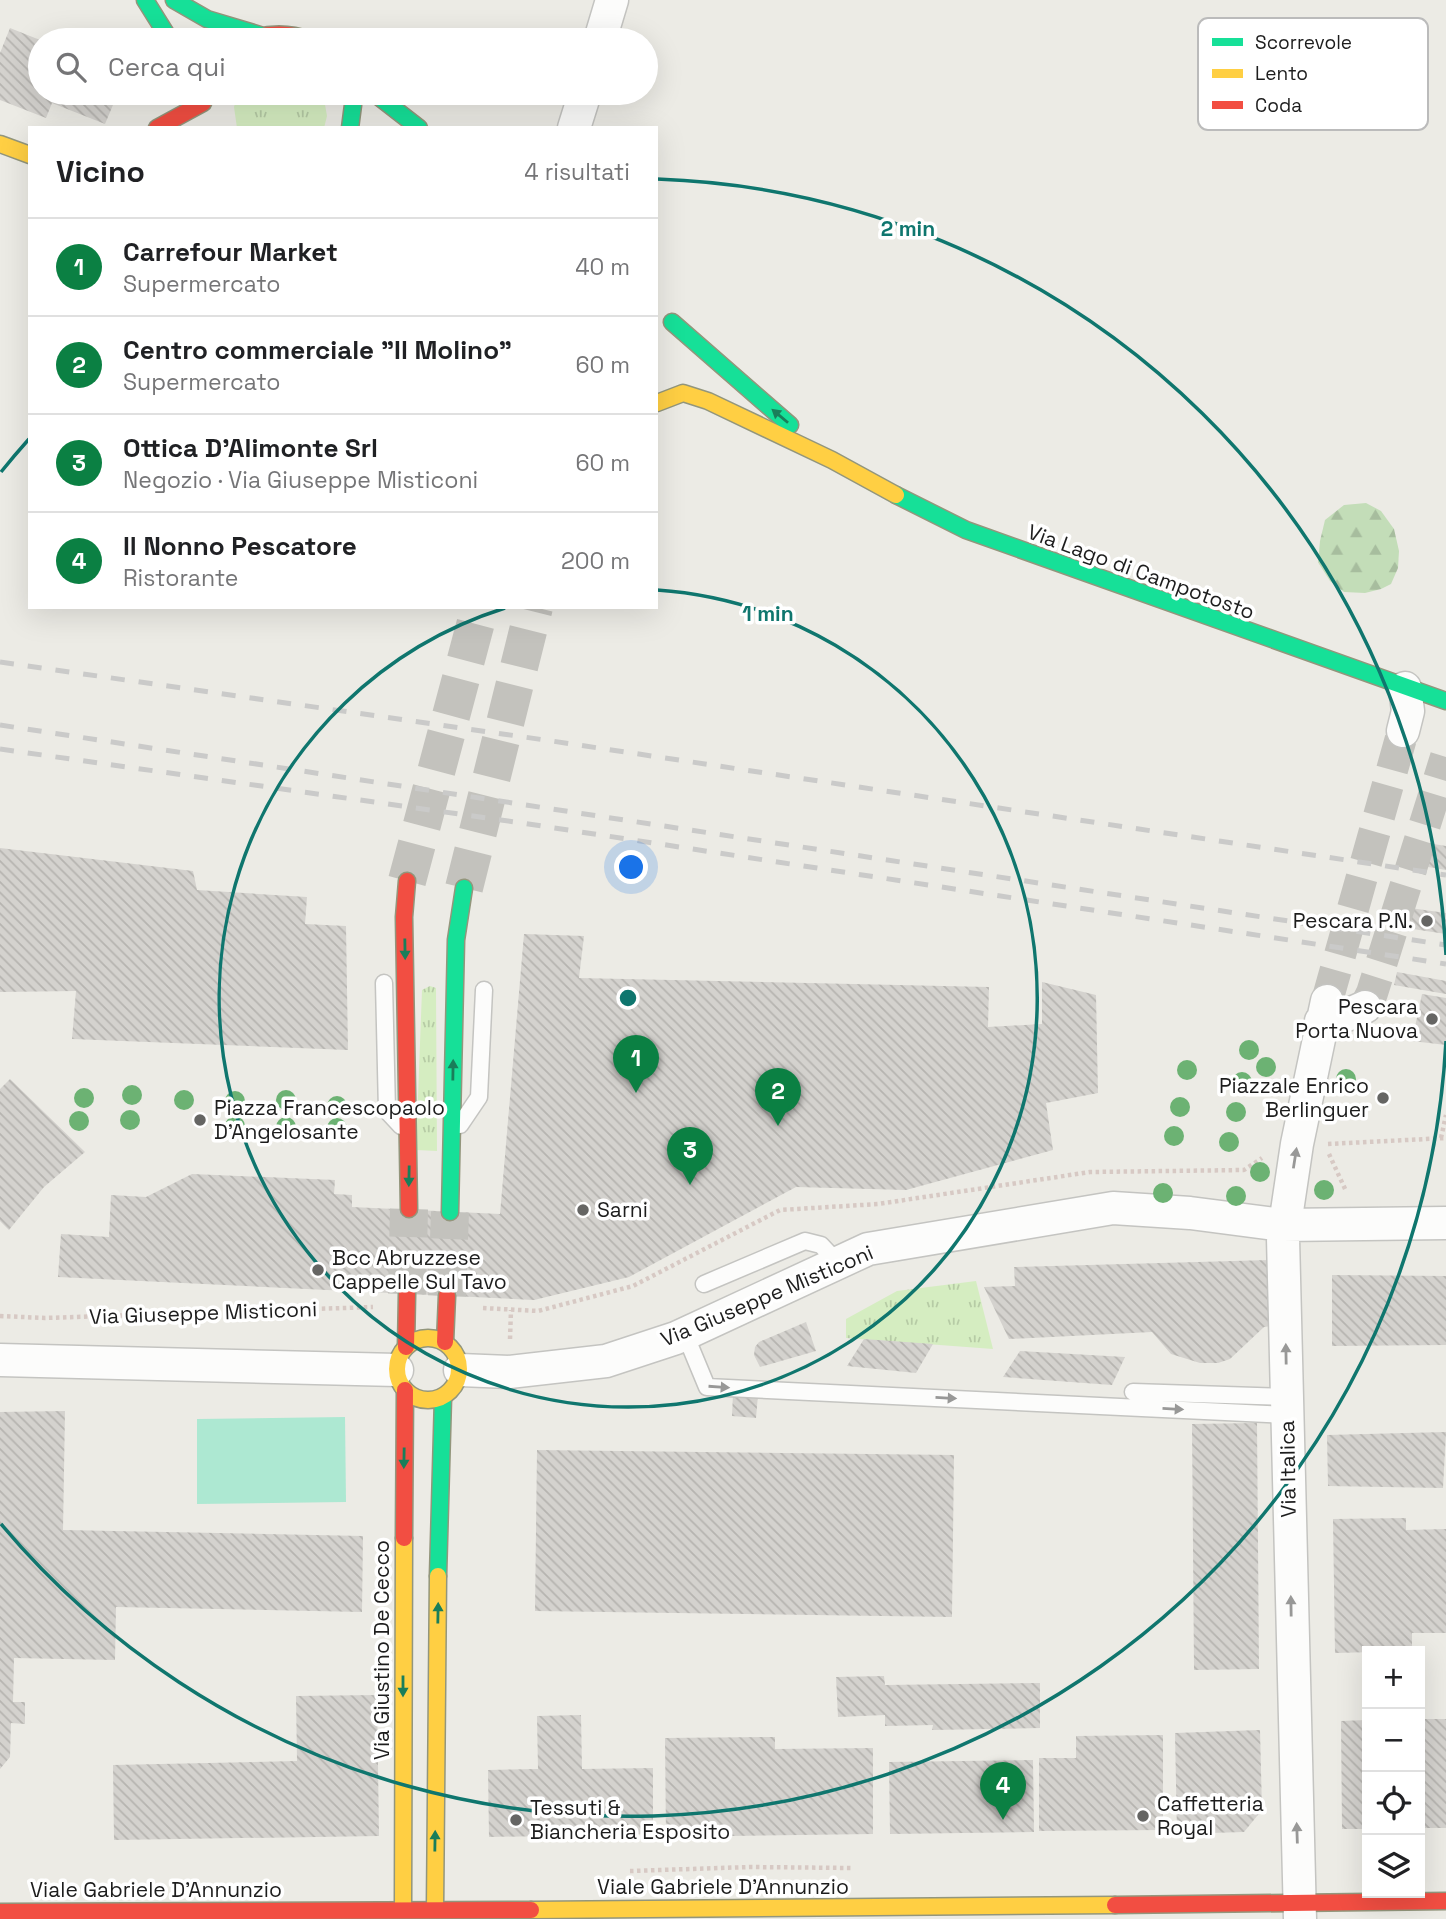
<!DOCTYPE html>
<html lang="it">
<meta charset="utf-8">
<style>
:root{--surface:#fff;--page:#f6f6f6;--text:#202124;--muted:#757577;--line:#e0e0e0;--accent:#0b8043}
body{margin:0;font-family:"Space Grotesk",sans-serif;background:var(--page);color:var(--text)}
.controls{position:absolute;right:21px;bottom:21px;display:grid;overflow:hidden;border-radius:0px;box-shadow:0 7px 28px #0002}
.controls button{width:63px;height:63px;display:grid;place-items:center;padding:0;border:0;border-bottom:2px solid var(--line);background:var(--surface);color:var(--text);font:35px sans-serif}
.you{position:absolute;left:632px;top:868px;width:24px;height:24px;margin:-18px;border:5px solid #fff;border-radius:50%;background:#1a73e8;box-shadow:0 0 0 10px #1a73e833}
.badge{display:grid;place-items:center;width:46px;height:46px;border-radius:50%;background:var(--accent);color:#fff;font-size:23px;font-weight:700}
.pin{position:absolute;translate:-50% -58px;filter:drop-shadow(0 2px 4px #0008)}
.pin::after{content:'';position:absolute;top:37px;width:24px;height:21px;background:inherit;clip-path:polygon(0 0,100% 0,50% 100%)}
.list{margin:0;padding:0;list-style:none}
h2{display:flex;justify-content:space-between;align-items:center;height:91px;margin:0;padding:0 28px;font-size:30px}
h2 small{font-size:23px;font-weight:400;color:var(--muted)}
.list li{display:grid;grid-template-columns:46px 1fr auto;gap:21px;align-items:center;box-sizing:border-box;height:98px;padding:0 28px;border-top:2px solid var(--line)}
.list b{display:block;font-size:26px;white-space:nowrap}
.list p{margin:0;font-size:23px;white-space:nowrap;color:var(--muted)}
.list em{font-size:23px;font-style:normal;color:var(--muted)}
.icon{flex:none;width:38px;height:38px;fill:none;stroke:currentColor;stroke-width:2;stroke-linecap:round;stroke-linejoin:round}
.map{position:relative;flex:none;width:1446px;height:1919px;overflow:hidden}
.search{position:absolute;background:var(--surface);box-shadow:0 7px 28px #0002;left:28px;top:28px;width:630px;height:77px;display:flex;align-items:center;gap:18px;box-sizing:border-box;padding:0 24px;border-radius:38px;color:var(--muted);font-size:26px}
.panel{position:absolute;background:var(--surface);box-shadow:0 7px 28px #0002;left:28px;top:126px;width:630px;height:483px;border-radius:0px}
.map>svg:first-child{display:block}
.grass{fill:url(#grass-tufts)}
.forest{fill:url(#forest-firs)}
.pitch{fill:#ade8d2}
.building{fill:url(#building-back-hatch)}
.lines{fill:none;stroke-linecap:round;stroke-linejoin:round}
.street-tunnel{stroke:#c3c2bd;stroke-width:32;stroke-dasharray:32 16;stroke-linecap:butt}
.secondary-tunnel{stroke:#c3c2bd;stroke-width:38;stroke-dasharray:38 19;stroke-linecap:butt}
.lane-casing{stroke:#c4c4c1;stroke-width:19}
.street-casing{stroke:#c4c4c1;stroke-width:35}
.fast-casing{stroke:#93967c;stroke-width:19}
.slow-casing{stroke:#93967c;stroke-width:19}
.jam-casing{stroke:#93967c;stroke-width:19}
.path{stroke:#d7c9c4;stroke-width:4.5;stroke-dasharray:3.5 3.5;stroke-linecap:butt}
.lane{stroke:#fcfcfb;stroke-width:16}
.street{stroke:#fcfcfb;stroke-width:32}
.fast{stroke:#16e098;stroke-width:16}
.slow{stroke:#ffcf43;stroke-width:16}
.jam{stroke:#f24e42;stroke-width:16}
.rail{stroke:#cacac9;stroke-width:5;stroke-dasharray:14 14;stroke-linecap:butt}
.tree{fill:#6cb273}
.oneway{fill:#1a7e5a}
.oneway2{fill:#989897}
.ring{fill:none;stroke:#0f766e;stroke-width:3.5}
.poi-dot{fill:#656563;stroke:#fff;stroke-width:2.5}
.labels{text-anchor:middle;stroke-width:7;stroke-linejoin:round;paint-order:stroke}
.street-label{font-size:21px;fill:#1d1d1d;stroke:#fff}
.poi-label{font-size:21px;fill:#1d1d1d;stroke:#fff;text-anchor:start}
.key{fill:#fff;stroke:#bbb;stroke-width:2}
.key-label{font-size:19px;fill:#1d1d1d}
.centre{fill:#0f766e;stroke:#fff;stroke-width:3.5}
.ring-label{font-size:21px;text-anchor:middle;font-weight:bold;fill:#0f766e;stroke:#fff;stroke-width:7;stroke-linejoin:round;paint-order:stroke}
</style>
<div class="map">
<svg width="1446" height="1919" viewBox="0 0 1446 1919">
<defs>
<pattern id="grass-tufts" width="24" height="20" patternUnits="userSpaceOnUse" patternTransform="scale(1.75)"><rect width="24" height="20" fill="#d5edc1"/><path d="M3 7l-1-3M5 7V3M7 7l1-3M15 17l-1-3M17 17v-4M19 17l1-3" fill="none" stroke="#b6cba5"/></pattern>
<pattern id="forest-firs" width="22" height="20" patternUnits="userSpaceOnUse" patternTransform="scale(1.75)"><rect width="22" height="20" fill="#c3ddb8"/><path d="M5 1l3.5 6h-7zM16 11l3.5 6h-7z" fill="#a7bd9e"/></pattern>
<pattern id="building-back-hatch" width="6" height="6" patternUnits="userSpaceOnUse" patternTransform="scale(1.75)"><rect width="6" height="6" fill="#d4d2ce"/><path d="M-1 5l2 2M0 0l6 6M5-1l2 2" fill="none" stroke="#b6b4b0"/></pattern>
</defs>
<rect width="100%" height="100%" fill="#ecebe5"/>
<path class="grass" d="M238,93H323L327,116L324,128H237L234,107Z
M430,986L436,988L437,1151L416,1150L422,990Z
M976,1281L993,1349L846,1338V1319L897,1291Z"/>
<path class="forest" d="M1366,503L1381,511L1394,529L1399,551L1398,568L1391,584L1381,589L1365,593L1344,592L1330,581L1318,562L1320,541L1325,520L1344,505Z"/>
<path class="pitch" d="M345,1417L346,1502L197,1504V1419Z"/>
<path class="building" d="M10,28L40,40V93H118L105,124L52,103L46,118L0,100V53Z
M1427,843L1446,846V870L1422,866Z
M0,848L193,871L197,890L307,897L305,924L346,926L348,1050L72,1039L76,991L0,992Z
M1410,908L1446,913V934L1406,928Z
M524,934L584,936L579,978L989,987L988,1027L1042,1024V982L1096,995L1098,1093L1046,1103L1053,1150L906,1190L796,1187L629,1277L534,1300L58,1277L61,1234L109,1237L111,1195L146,1197L192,1174L335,1180L334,1194L352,1195V1207L500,1214Z
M1397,972L1446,981V994L1394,985Z
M1422,994L1446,998V1045L1412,1041Z
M10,1079L85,1152L44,1187L9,1230L0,1221V1089Z
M1270,1260L1271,1326L1264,1327L1230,1359L1218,1363H1200L1171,1354L1152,1332L1009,1339L984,1287L1015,1286L1014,1267Z
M1332,1275L1446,1276V1345L1332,1346Z
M806,1322L816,1351L760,1367L754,1355L755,1347L759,1342Z
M864,1339L933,1344L916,1373L847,1366Z
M1020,1351L1125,1357L1112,1385L1003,1377Z
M733,1394L758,1395L756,1418L732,1416Z
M65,1411L63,1530L363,1536L362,1612L116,1607L115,1660L14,1658L13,1702H25V1724L11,1723L10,1757L0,1769V1412Z
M1257,1423L1259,1669L1194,1670L1192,1424Z
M1446,1432L1443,1488L1328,1486L1327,1435Z
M537,1450L954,1455L952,1617L535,1611Z
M1406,1518V1530L1446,1529V1633H1412V1651L1335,1653L1333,1519Z
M884,1676L885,1685L1040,1683V1728L932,1730L933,1725L885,1726V1715L838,1717L836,1677Z
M377,1695L379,1836L114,1840L113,1765L297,1761L296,1696Z
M581,1715L582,1769L653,1768V1834L489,1837L488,1770L538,1769L537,1716Z
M1420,1719H1446V1828H1420V1787H1422Z
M1367,1720V1829H1342L1341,1721Z
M1260,1730L1262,1810L1244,1832L1177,1834L1175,1733Z
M1163,1735V1830L1039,1831V1758H1076V1736Z
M775,1737V1749L873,1748V1834L666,1837L665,1738Z
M1033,1760L1034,1832L890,1834L889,1762Z"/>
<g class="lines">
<path class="street-tunnel" d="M1327,1001L1403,731
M1365,1007L1372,993L1446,757"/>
<path class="secondary-tunnel" d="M407,881L480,607
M464,888L534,607
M407,1294L409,1209
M447,1296L450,1212"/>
<defs>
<path id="lane" d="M384,983L387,1111L401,1126
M460,1125L479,1097L484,990
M704,1284L805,1241L821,1245L838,1263
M685,1334L707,1387L1286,1415
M1133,1392L1286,1397"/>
<path id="street" d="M600,40L612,0
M574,128L585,93
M1403,731L1408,711L1405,688
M1321,1021L1347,1015L1365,1007
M0,1360L397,1370
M460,1370L509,1372L606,1361L676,1338L868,1249L1113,1208L1190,1213L1283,1225L1446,1223
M1300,1919L1283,1238L1297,1144L1327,1001"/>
<path id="fast" d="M145,0L170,40
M174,0L207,19L260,35
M374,93L419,128
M350,128L353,105L351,93
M672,322L790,425
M896,495L966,530L1446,701
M450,1212L456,940L464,888
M438,1576L443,1397"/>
<path id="slow" d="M0,144L30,155
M657,403L683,393L708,401L832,460L896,495
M397 1369a31 31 0 1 1 62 0a31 31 0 1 1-62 0Z
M403,1909L404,1538
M435,1909L438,1576
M531,1910L1115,1905"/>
<path id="jam" d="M247,40C268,33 288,32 309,40
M157,128L203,103
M407,881L404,917L409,1209
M445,1342L447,1296
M406,1347L407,1294
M404,1538L405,1390
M1115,1905L1446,1901
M0,1912L531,1910"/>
</defs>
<use href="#lane" class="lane-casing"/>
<use href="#street" class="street-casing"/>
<use href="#fast" class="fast-casing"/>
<use href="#slow" class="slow-casing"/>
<use href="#jam" class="jam-casing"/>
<path class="path" d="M1441,1138L1446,1115
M1328,1144L1446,1138
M1329,1154L1346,1191
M483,1308L538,1311L633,1286L780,1210L878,1204L1090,1172L1244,1170L1262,1158
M0,1316L45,1318L373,1307
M510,1339L511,1310
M630,1871L750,1867L852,1868"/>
<use href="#lane" class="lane"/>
<use href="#street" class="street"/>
<use href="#fast" class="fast"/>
<use href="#slow" class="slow"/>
<use href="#jam" class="jam"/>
<path class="rail" d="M0,662L545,740L1446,875
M0,725L1446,945
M0,749L522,823L1446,964"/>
</g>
<g class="tree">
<circle cx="1249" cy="1050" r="10"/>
<circle cx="1266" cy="1067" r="10"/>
<circle cx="1187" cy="1070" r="10"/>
<circle cx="1346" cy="1079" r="10"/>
<circle cx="1242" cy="1082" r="10"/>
<circle cx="132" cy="1095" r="10"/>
<circle cx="84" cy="1098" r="10"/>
<circle cx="184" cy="1100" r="10"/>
<circle cx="286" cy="1100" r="10"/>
<circle cx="235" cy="1101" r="10"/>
<circle cx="337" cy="1106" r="10"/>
<circle cx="1180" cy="1107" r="10"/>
<circle cx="1236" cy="1112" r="10"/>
<circle cx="130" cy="1120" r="10"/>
<circle cx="79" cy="1121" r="10"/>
<circle cx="235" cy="1126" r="10"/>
<circle cx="286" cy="1127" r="10"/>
<circle cx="337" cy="1128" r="10"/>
<circle cx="1174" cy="1136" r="10"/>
<circle cx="1229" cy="1142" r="10"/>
<circle cx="1260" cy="1172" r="10"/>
<circle cx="1324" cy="1190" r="10"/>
<circle cx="1163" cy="1193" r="10"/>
<circle cx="1236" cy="1196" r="10"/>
</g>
<defs><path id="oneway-solid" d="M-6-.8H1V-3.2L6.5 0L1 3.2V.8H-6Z" transform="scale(1.75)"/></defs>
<g class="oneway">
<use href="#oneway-solid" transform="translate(780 416) rotate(-140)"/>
<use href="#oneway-solid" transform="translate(405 949) rotate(89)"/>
<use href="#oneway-solid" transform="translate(453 1070) rotate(-89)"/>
<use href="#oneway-solid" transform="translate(409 1176) rotate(91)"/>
<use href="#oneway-solid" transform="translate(404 1458) rotate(91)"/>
<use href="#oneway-solid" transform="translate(438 1613) rotate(-89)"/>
<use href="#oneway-solid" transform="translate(403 1686) rotate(90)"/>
<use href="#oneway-solid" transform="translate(435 1841) rotate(-89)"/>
</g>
<g class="oneway2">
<use href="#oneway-solid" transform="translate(1295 1158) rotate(-81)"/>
<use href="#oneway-solid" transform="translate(1286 1354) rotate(-91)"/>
<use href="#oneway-solid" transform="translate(719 1387) rotate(4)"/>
<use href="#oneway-solid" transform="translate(946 1398) rotate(3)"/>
<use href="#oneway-solid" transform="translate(1173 1409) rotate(3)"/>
<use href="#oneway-solid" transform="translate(1291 1606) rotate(-91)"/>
<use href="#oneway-solid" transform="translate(1297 1833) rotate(-92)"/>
</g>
<g class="ring">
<path d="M657 590A409 409 0 1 1 505 608"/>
<path d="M1446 1041A819 819 0 0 1 1 1524M1 472A819 819 0 0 1 29 439M657 179A819 819 0 0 1 1446 955"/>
</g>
<g class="poi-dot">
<circle cx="1427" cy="921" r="7"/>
<circle cx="1432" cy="1019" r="7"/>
<circle cx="1383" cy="1098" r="7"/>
<circle cx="200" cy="1120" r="7"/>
<circle cx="583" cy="1210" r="7"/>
<circle cx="318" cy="1270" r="7"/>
<circle cx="1143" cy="1816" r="7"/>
<circle cx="516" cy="1820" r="7"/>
</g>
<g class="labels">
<g class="street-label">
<text transform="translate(1141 572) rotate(20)" y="7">Via Lago di Campotosto</text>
<text transform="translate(767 1296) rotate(-23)" y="7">Via Giuseppe Misticoni</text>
<text transform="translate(203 1313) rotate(-2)" y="7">Via Giuseppe Misticoni</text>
<text transform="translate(1288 1469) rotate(-91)" y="7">Via Italica</text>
<text transform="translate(382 1650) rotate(-90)" y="7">Via Giustino De Cecco</text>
<text x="723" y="1894">Viale Gabriele D'Annunzio</text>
<text x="156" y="1897">Viale Gabriele D'Annunzio</text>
</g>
<g class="poi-label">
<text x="1413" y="928" text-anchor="end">Pescara P.N.</text>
<text x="1418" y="1014" text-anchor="end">Pescara<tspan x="1418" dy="24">Porta Nuova</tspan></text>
<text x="1369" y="1093" text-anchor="end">Piazzale Enrico<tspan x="1369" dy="24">Berlinguer</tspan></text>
<text x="214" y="1115">Piazza Francescopaolo<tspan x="214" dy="24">D'Angelosante</tspan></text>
<text x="597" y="1217">Sarni</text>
<text x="332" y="1265">Bcc Abruzzese<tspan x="332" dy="24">Cappelle Sul Tavo</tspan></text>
<text x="1157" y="1811">Caffetteria<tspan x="1157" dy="24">Royal</tspan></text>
<text x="530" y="1815">Tessuti &amp;<tspan x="530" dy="24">Biancheria Esposito</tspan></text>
</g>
</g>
<rect x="1198" y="18" width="230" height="112" rx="10" class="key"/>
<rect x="1212" y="38" width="31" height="8" fill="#16e098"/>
<rect x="1212" y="69" width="31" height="9" fill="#ffcf43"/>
<rect x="1212" y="101" width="31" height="8" fill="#f24e42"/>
<g class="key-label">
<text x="1255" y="49">Scorrevole</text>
<text x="1255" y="80">Lento</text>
<text x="1255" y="112">Coda</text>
</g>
<circle cx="628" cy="998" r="10" class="centre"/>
<g class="ring-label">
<text x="908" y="236">2 min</text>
<text x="768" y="621">1 min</text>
</g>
</svg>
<div class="controls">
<button>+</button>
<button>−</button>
<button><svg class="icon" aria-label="locate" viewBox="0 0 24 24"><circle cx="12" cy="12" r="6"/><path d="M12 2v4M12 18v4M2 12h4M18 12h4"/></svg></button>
<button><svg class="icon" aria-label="layers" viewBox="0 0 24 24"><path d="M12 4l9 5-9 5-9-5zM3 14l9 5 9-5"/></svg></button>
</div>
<div class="you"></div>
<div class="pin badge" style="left:636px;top:1093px">1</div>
<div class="pin badge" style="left:778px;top:1126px">2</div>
<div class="pin badge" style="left:690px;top:1185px">3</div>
<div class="pin badge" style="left:1003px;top:1820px">4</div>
<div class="search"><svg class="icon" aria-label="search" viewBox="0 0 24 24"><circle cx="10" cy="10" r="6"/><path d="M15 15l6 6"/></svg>Cerca qui</div>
<section class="panel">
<h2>Vicino<small>4 risultati</small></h2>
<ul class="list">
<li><span class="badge">1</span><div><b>Carrefour Market</b><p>Supermercato</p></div><em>40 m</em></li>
<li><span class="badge">2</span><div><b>Centro commerciale &quot;Il Molino&quot;</b><p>Supermercato</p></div><em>60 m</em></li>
<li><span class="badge">3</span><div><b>Ottica D'Alimonte Srl</b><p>Negozio · Via Giuseppe Misticoni</p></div><em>60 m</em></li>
<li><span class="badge">4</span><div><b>Il Nonno Pescatore</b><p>Ristorante</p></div><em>200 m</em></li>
</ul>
</section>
</div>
